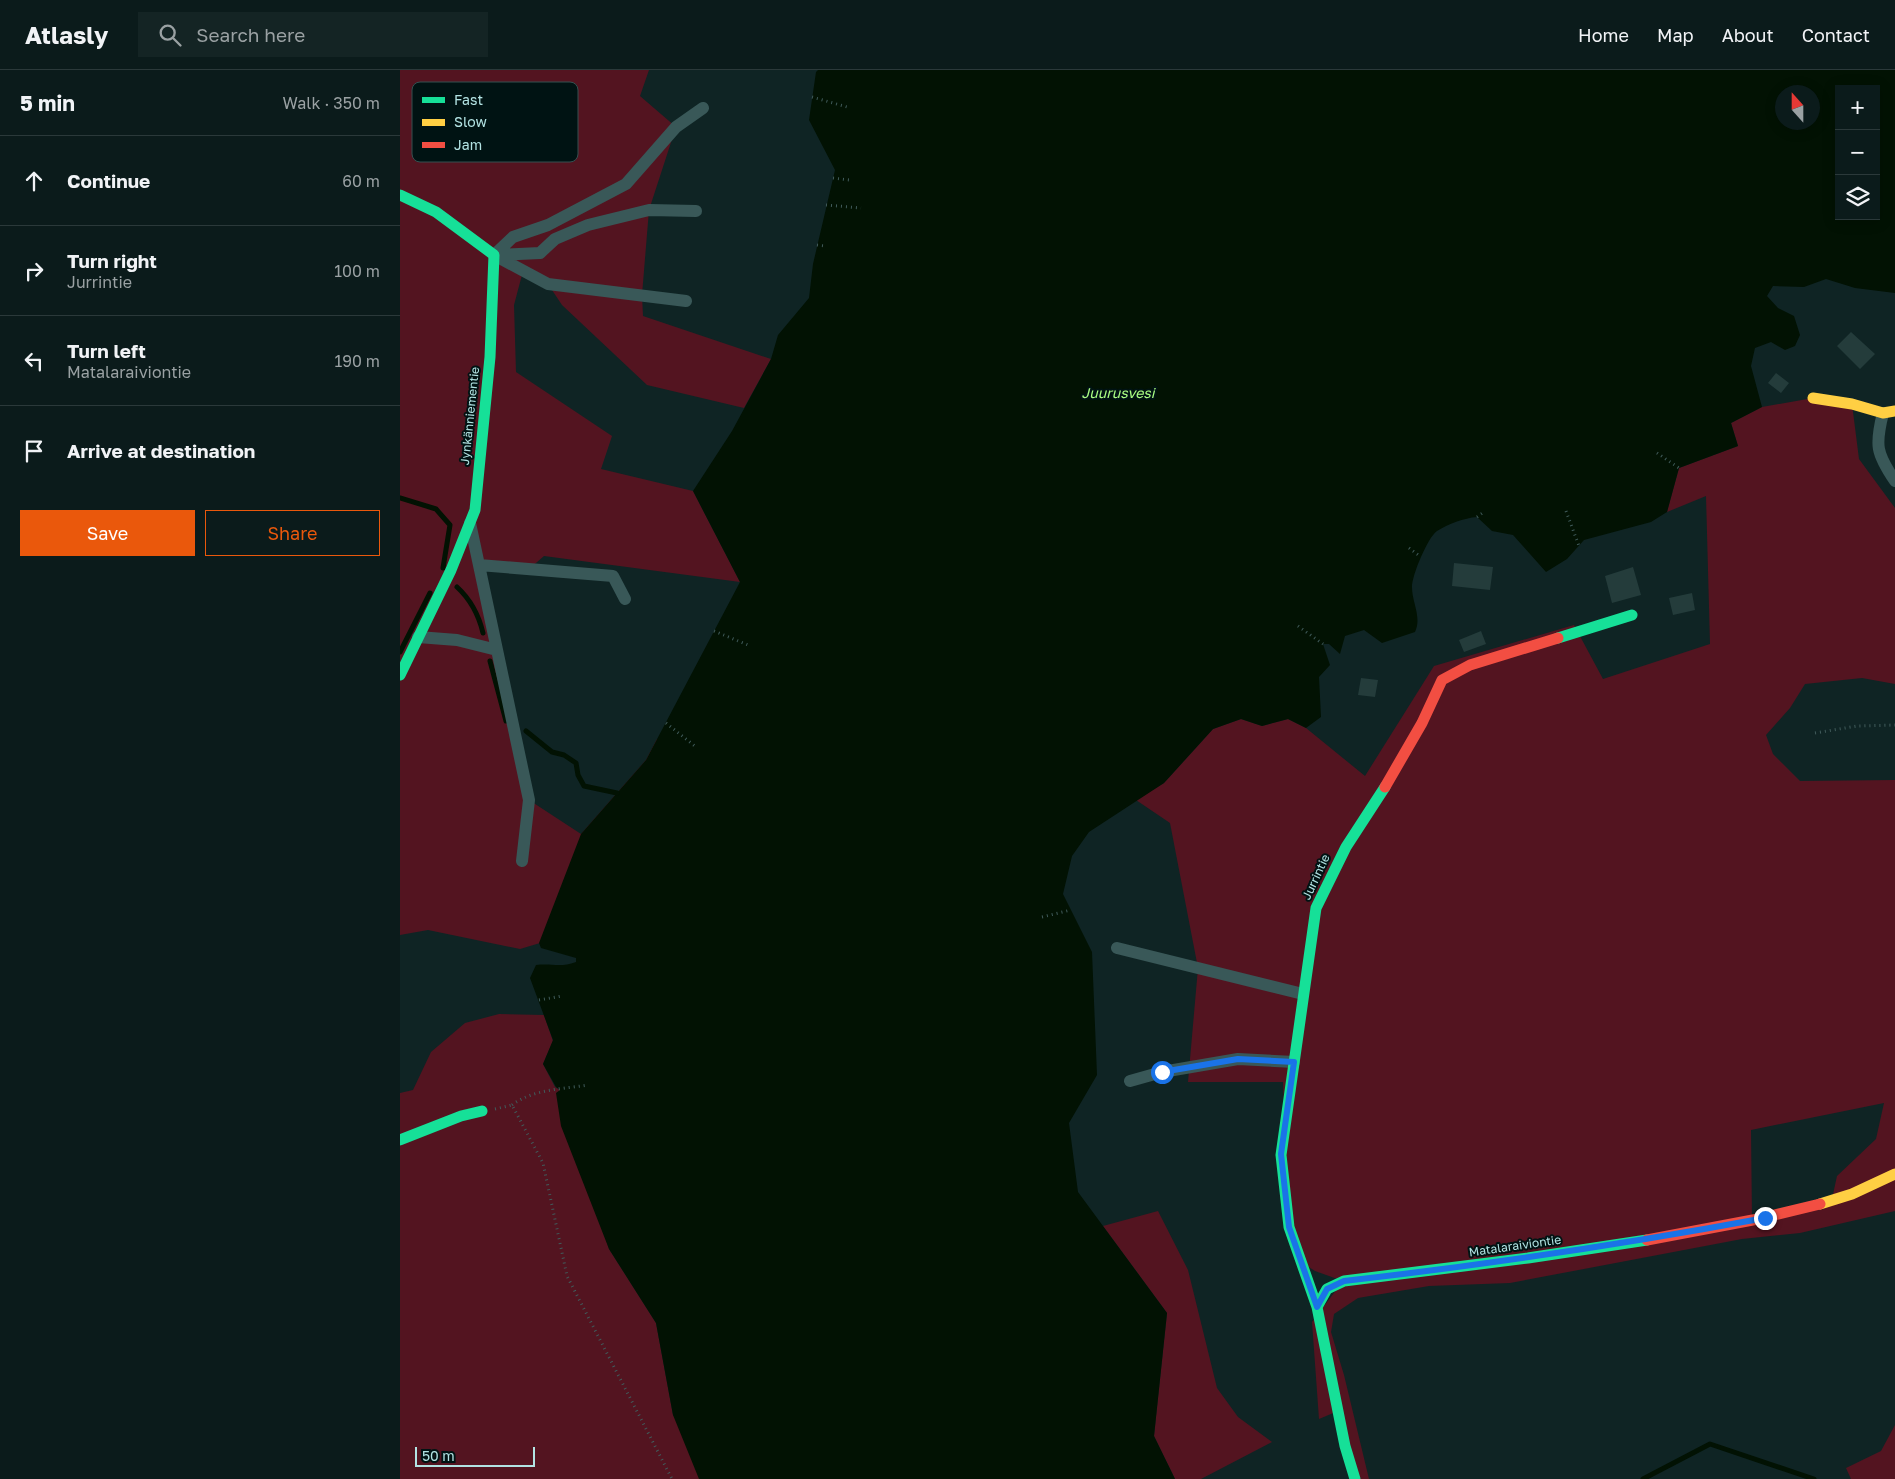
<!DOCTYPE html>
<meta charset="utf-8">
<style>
:root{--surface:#0b1b1b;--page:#142424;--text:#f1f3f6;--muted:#9aa1a3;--line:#2b393a;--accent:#ea580c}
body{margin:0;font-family:"Golos Text",sans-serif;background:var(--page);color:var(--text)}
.controls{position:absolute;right:15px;top:15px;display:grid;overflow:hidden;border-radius:0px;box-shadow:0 2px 12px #0003}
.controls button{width:45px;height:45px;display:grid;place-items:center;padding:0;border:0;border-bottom:1px solid var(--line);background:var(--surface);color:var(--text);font:25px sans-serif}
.compass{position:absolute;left:1375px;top:15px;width:45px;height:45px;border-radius:50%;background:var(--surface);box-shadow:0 2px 12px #0003;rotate:339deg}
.scale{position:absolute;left:15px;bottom:12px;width:120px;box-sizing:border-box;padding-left:5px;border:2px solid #b2e3e3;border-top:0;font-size:14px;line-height:18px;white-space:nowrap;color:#b2e3e3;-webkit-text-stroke:4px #001313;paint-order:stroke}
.stop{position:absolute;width:15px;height:15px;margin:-11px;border:4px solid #1a73e8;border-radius:50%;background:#fff}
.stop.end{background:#1a73e8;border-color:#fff;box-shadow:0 1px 5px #0008}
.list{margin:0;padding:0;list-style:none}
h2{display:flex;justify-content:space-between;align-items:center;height:65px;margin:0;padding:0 20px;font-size:21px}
h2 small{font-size:16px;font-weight:400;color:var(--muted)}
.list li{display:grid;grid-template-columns:32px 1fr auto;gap:15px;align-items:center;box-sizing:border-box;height:90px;padding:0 20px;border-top:1px solid var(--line)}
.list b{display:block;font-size:19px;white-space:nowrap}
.list p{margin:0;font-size:16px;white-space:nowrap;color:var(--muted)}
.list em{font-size:16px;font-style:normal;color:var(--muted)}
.actions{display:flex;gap:10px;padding:15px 20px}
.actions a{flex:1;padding:11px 0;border:1px solid var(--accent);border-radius:0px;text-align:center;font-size:18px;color:var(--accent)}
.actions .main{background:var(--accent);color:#fff}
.icon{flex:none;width:28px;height:28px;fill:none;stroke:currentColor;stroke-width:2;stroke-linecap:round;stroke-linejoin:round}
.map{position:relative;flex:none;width:1495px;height:1409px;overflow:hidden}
header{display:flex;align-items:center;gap:30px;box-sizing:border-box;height:70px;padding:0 25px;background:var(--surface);border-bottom:1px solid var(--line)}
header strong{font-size:24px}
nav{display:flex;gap:28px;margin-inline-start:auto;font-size:18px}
.search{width:350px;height:45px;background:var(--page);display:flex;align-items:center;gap:12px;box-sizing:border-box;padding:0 18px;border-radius:0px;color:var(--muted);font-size:19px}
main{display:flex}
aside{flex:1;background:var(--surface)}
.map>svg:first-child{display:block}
.green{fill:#531420;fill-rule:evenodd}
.water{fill:#021203;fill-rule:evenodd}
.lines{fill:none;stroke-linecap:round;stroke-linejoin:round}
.stream{stroke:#021203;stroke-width:5}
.building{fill:#243c3b}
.path{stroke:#415b5b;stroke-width:3;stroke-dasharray:1 4;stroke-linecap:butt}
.street{stroke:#395858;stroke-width:12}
.fast{stroke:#16e098;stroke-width:11}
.slow{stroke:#ffcf43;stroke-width:11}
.jam{stroke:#f24e42;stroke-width:11}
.route{stroke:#1a73e8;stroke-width:6}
.labels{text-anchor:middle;stroke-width:4;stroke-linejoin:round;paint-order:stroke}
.street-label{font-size:12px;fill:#b2e3e3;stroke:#001313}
.water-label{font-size:14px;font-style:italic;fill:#abff84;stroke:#001313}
.key{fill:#001313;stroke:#355151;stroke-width:1}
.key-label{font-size:14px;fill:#b2e3e3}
</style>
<header>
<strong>Atlasly</strong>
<div class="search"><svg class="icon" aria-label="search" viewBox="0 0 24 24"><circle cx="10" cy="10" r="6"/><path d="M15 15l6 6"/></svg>Search here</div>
<nav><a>Home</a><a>Map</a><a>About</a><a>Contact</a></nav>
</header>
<main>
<aside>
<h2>5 min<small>Walk · 350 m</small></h2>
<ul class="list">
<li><svg class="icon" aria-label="ahead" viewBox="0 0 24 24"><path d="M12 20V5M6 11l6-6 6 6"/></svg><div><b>Continue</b></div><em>60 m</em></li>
<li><svg class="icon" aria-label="right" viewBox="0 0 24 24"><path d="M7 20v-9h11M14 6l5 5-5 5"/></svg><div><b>Turn right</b><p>Jurrintie</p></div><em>100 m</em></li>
<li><svg class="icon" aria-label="left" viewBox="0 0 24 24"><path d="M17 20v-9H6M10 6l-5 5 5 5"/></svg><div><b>Turn left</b><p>Matalaraiviontie</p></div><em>190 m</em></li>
<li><svg class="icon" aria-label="arrive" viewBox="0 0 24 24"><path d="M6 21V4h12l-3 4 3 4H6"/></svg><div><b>Arrive at destination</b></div></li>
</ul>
<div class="actions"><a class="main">Save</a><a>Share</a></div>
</aside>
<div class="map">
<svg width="1495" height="1409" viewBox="0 0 1495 1409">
<rect width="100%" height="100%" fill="#0f2424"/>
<path class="green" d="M0,0H249L240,26L276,57L249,140L242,225L243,246L371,289L344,338L247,315L162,235L148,214L123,201L114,235L116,302L212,366L201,399L293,421L340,512L144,486L129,499L79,495L129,730L181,764L246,690L257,669L282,686L140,873L120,879L28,860L0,865Z
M1413,328L1452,334L1459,389L1495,438V614L1462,608L1405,614L1390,638L1366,665L1373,684L1400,711L1495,710V1141L1400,1163L1342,1169L1110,1213L1029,1216L958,1228L934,1244L931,1262L944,1305L969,1409H955L938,1341L919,1349L912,1252L943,1211L915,1201L901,1192L889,1157L883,1012H788L798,898L770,753L736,730L764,713L813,659L841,649L862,656L888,649L906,658L965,706L1034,596L1174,555L1203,609L1310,574L1306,426L1267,442L1279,398L1338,376L1331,353L1362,337ZM1484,1033L1476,1069L1437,1106L1432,1129L1352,1150L1351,1060Z
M99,944L144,945L153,971L143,994L155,1017L160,1020L159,1022L209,1179L256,1253L273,1345L322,1409H0V1023L13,1020L31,982L65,953Z
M758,1141L788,1200L817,1318L838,1347L872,1372L801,1409H775L754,1366L767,1243L703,1156Z
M1495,1355V1409H1451L1446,1398L1481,1381Z"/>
<path class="water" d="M418,0H1495V223L1455,218L1426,209L1404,217L1373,216L1367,226L1378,238L1394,246L1400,265L1395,276L1385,280L1371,272L1355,278L1351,296L1362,337L1331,353L1338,376L1279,398L1267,442L1251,452L1184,470L1167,489L1146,502L1113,465L1092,461L1077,447C1064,448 1048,454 1037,461C1028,467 1012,505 1012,517C1012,533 1022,547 1015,562L982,573L964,560L945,566L940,584L929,574H923L930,595L919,607L921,647L906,658L888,649L862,656L841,649L813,659L764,713L689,762L672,786L663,824L692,882L697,1005L669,1053L678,1122L767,1243L754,1366L775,1409H299L273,1345L256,1253L209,1179L161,1056L156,1023L160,1020L156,1017L143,994L153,970L130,908L136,895C152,893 160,898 176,892V888L141,878L139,873L181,764L246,690L340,512L293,421L332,361L371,289L378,265L409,228L413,194L435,100L409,50L416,2ZM1439,19H1476V146H1439ZM1382,22H1412V52H1382Z"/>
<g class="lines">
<path class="stream" d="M0,428L36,439L50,455L43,498
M57,517C70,529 79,546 83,563
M0,582L30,523
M90,591L106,651
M126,661L152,682L164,685L176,693L178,705L184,716L217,723
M1243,1409L1310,1374L1414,1409"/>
</g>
<path class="building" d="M1451,262L1475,284L1460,299L1437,276Z
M1376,303L1389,313L1381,323L1368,313Z
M1054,493L1093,497L1090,520L1052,516Z
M1233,497L1241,525L1212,533L1205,506Z
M1292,523L1295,540L1273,545L1269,528Z
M1081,561L1086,574L1064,582L1059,570Z
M961,608L978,610L975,627L958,625Z"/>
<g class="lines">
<path class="path" d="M412,27L447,37
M433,108L449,110
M426,135L461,138
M417,175L425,176
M1257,383L1279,398
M1166,441L1179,476
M1077,447L1084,442
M1009,478L1021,487
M898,556L923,574
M314,561L348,575
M266,653L296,677
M1415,663L1457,656L1495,655
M642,847L671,840
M139,930L162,926
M112,1035C133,1019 163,1019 188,1015
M95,1039L112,1035L143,1093L167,1206L272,1409"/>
<path class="street" d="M94,185L113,167L148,155L226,114L276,57L303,38
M94,185L140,183L155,169L188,155L249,140L296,141
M94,185L148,214L286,231
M1483,343C1475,375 1476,383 1495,411
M70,453L129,730L122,791
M79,495L213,506L225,529
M18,567L57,570L97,580
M717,878L903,924
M730,1011L762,1002L838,989L894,992"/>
<path class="fast" d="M0,125L36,142L94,185L90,287L75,440L51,500L0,605
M1158,568L1232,545
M0,1070L61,1046L82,1041
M917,1237L889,1157L881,1085L916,838L946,777L985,717
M955,1409L945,1376L917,1237L927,1219L944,1211L1128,1188L1247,1170"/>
<path class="slow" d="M1413,328L1452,334L1483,343L1495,341
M1420,1134L1452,1124L1495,1104"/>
<path class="jam" d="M985,717L1022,653L1042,610L1070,595L1158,568
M1247,1170L1358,1149L1420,1134"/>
</g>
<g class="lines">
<path class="route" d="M762,1002L838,989L894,992L881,1084L889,1157L917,1237L927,1219L944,1211C1085,1195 1225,1174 1365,1148"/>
</g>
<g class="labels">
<g class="street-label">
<text transform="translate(70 346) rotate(-84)" y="4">Jynkänniementie</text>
<text transform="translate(916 807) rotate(-65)" y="4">Jurrintie</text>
<text transform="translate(1115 1176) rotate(-8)" y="4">Matalaraiviontie</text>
</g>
<g class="water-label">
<text x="718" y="328">Juurusvesi</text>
</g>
</g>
<rect x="12" y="12" width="166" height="80" rx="8" class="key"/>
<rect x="22" y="27" width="23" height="6" fill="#16e098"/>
<rect x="22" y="49" width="23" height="7" fill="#ffcf43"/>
<rect x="22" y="72" width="23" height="6" fill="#f24e42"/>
<g class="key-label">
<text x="54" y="35">Fast</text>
<text x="54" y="57">Slow</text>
<text x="54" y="80">Jam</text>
</g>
</svg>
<div class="controls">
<button>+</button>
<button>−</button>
<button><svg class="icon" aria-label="layers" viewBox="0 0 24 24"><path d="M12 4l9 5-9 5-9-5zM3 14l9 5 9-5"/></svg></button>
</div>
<svg class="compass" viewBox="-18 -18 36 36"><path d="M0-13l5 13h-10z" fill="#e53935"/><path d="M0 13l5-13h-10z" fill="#9aa1a3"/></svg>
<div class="scale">50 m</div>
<div class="stop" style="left:762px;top:1002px"></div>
<div class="stop end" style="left:1365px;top:1148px"></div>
</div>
</main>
